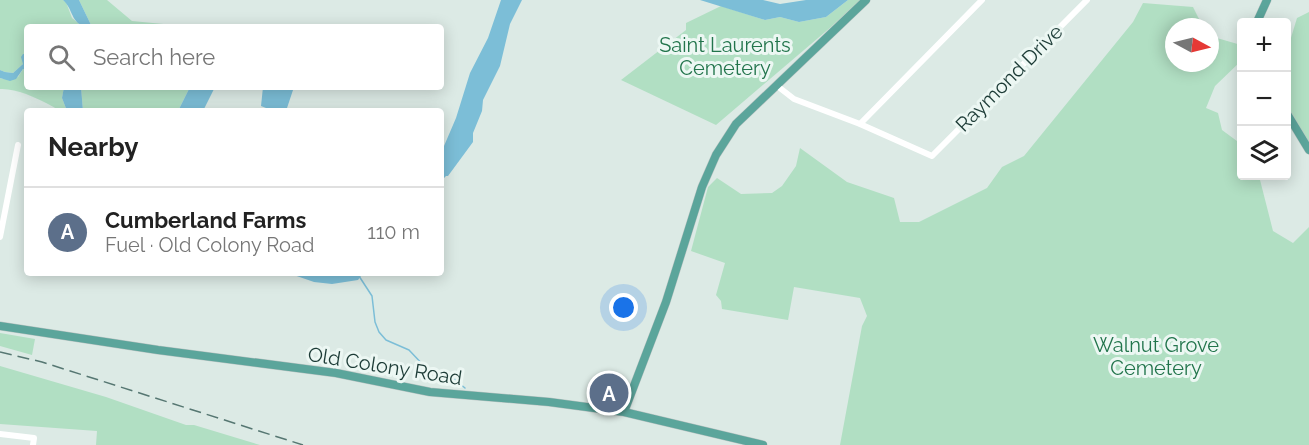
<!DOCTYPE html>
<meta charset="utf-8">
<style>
:root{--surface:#fff;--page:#f2f2f2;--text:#222;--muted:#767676;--line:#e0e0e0;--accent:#855032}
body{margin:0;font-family:Raleway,sans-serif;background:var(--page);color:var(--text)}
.controls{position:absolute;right:18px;top:18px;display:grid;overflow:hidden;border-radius:6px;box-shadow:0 3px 15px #0003}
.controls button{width:54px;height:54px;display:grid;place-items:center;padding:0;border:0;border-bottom:2px solid var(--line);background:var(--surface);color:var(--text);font:30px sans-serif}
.compass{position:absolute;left:1165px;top:18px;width:54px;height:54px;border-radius:50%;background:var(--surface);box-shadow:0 3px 15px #0003;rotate:97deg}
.you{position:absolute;left:624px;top:308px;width:21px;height:21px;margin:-15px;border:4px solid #fff;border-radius:50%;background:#1a73e8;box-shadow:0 0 0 9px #1a73e833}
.badge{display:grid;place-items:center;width:39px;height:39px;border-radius:50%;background:var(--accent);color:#fff;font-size:20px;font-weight:700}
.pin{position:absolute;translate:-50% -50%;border:3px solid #fff;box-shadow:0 2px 6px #0006}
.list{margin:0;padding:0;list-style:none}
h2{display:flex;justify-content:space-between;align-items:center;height:78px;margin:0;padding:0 24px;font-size:26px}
h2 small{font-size:20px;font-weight:400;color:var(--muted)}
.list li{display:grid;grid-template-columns:39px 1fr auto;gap:18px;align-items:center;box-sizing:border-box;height:90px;padding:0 24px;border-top:2px solid var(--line)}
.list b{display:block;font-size:22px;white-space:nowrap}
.list p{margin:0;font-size:20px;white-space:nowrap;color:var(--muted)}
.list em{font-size:20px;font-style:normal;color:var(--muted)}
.icon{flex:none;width:33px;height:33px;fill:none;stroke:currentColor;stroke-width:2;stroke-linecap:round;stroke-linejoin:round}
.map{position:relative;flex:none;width:1309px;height:445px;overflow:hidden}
.search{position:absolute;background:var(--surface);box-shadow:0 3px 15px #0003;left:24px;top:24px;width:420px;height:66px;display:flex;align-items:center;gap:15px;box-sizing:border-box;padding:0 21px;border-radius:6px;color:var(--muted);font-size:22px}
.panel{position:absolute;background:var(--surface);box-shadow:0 3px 15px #0003;left:24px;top:108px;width:420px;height:168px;border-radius:6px}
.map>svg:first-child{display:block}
.green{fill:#b1dfc3}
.water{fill:#7cbed7}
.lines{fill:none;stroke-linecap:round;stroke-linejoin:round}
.stream{stroke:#7cbed7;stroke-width:1.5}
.major-casing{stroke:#bbc4c3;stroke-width:9}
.minor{stroke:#fff;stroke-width:6}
.major{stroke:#5ba59b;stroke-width:8}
.rail{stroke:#567772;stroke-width:1.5;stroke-dasharray:12 6;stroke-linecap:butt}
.labels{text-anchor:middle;stroke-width:6;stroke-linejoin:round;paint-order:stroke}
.park-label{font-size:20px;fill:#22754c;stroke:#ecf7f3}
.street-label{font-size:20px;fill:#1c3b36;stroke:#ecf7f3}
</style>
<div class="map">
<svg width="1309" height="445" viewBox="0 0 1309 445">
<rect width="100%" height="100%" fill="#dceae5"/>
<path class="green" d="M0,0H63L66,2L72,18L83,27H27V54H23V64L13,73L5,72L0,70Z
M79,0H107L132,21L195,27H92Z
M848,0H860L831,27L716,125L621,80L686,30V23L721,6L765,20L780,17L799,22L826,17Z
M1143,3L1193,7L1203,27H1174V63H1210V36L1241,45V61L1215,86L1206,108L1218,113L1222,130L1241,144L1242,176H1259L1273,231L1293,243L1309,227V445H840L862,326L867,316L860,298L794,287L788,320L722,309L721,301L716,295L725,263L691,251L708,187L717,178L741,194L772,193L782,186L796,166L800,148L847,182L894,198L900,222H919L987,188L1002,167L1024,156L1133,22Z
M1309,12V142L1287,106V51L1297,18Z
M23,69L27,70V87H64L62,98L67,111C58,111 56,108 48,104C35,97 15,88 0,89V78L3,79L18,77Z
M81,87H190L178,111H83Z
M0,333L35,339L32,355L0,346Z
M0,366L106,397L186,425H194L260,445H96L97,431L0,424Z"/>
<path class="water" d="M63,0H79L92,27C70,27 75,11 63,0Z
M501,0H522L510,24L500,66L483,100L482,111L473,133V142L448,176H446L441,181V153L456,118L470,73L488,38Z
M700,0H763L780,4L806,0H848L826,17L799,22L780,17L765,20Z
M23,54H27V70L23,69L16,79L10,81L0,78V70L5,72L13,73L23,64L21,57Z
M64,87H81L83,111H67L62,98Z
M190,87H215L203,111H178Z
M263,87H294L286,111H267L266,108L261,106Z
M288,273H363L358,280L332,284L314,282Z"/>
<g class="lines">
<path class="stream" d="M357,273L372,296L375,322L379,332L386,340L409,350L426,368L454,379L465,388"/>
<defs>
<path id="major" d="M1257,22L1267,0
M1286,112L1309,150
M0,326L158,350L336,373L430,392L549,402L624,412L763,445
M624,412L666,302L702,187L716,155L736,124L866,0"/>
</defs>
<use href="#major" class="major-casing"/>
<path class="minor" d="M776,85L794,99L860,124L932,156L1087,0
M860,124L982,0
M0,237L18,145
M0,434L34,438L33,445"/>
<use href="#major" class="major"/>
<path class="rail" d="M0,352L42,362L303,445"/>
</g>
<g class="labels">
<g class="park-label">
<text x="725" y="52">Saint Laurents<tspan x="725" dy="23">Cemetery</tspan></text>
<text x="1156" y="352">Walnut Grove<tspan x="1156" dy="23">Cemetery</tspan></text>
</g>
<g class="street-label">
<text transform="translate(1009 78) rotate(-45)" y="7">Raymond Drive</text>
<text transform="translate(385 366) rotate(9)" y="7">Old Colony Road</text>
</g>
</g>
</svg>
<div class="controls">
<button>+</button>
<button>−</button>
<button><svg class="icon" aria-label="layers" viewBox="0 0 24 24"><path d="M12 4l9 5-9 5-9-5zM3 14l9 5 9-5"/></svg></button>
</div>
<svg class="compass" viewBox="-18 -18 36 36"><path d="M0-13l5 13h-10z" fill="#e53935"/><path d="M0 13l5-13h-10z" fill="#767676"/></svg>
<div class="you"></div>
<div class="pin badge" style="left:609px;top:393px;background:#5c6f8a">A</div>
<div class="search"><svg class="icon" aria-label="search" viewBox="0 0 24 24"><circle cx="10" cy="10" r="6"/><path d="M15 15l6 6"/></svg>Search here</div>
<section class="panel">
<h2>Nearby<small></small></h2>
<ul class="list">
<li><span class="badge" style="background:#5c6f8a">A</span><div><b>Cumberland Farms</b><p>Fuel · Old Colony Road</p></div><em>110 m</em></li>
</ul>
</section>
</div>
